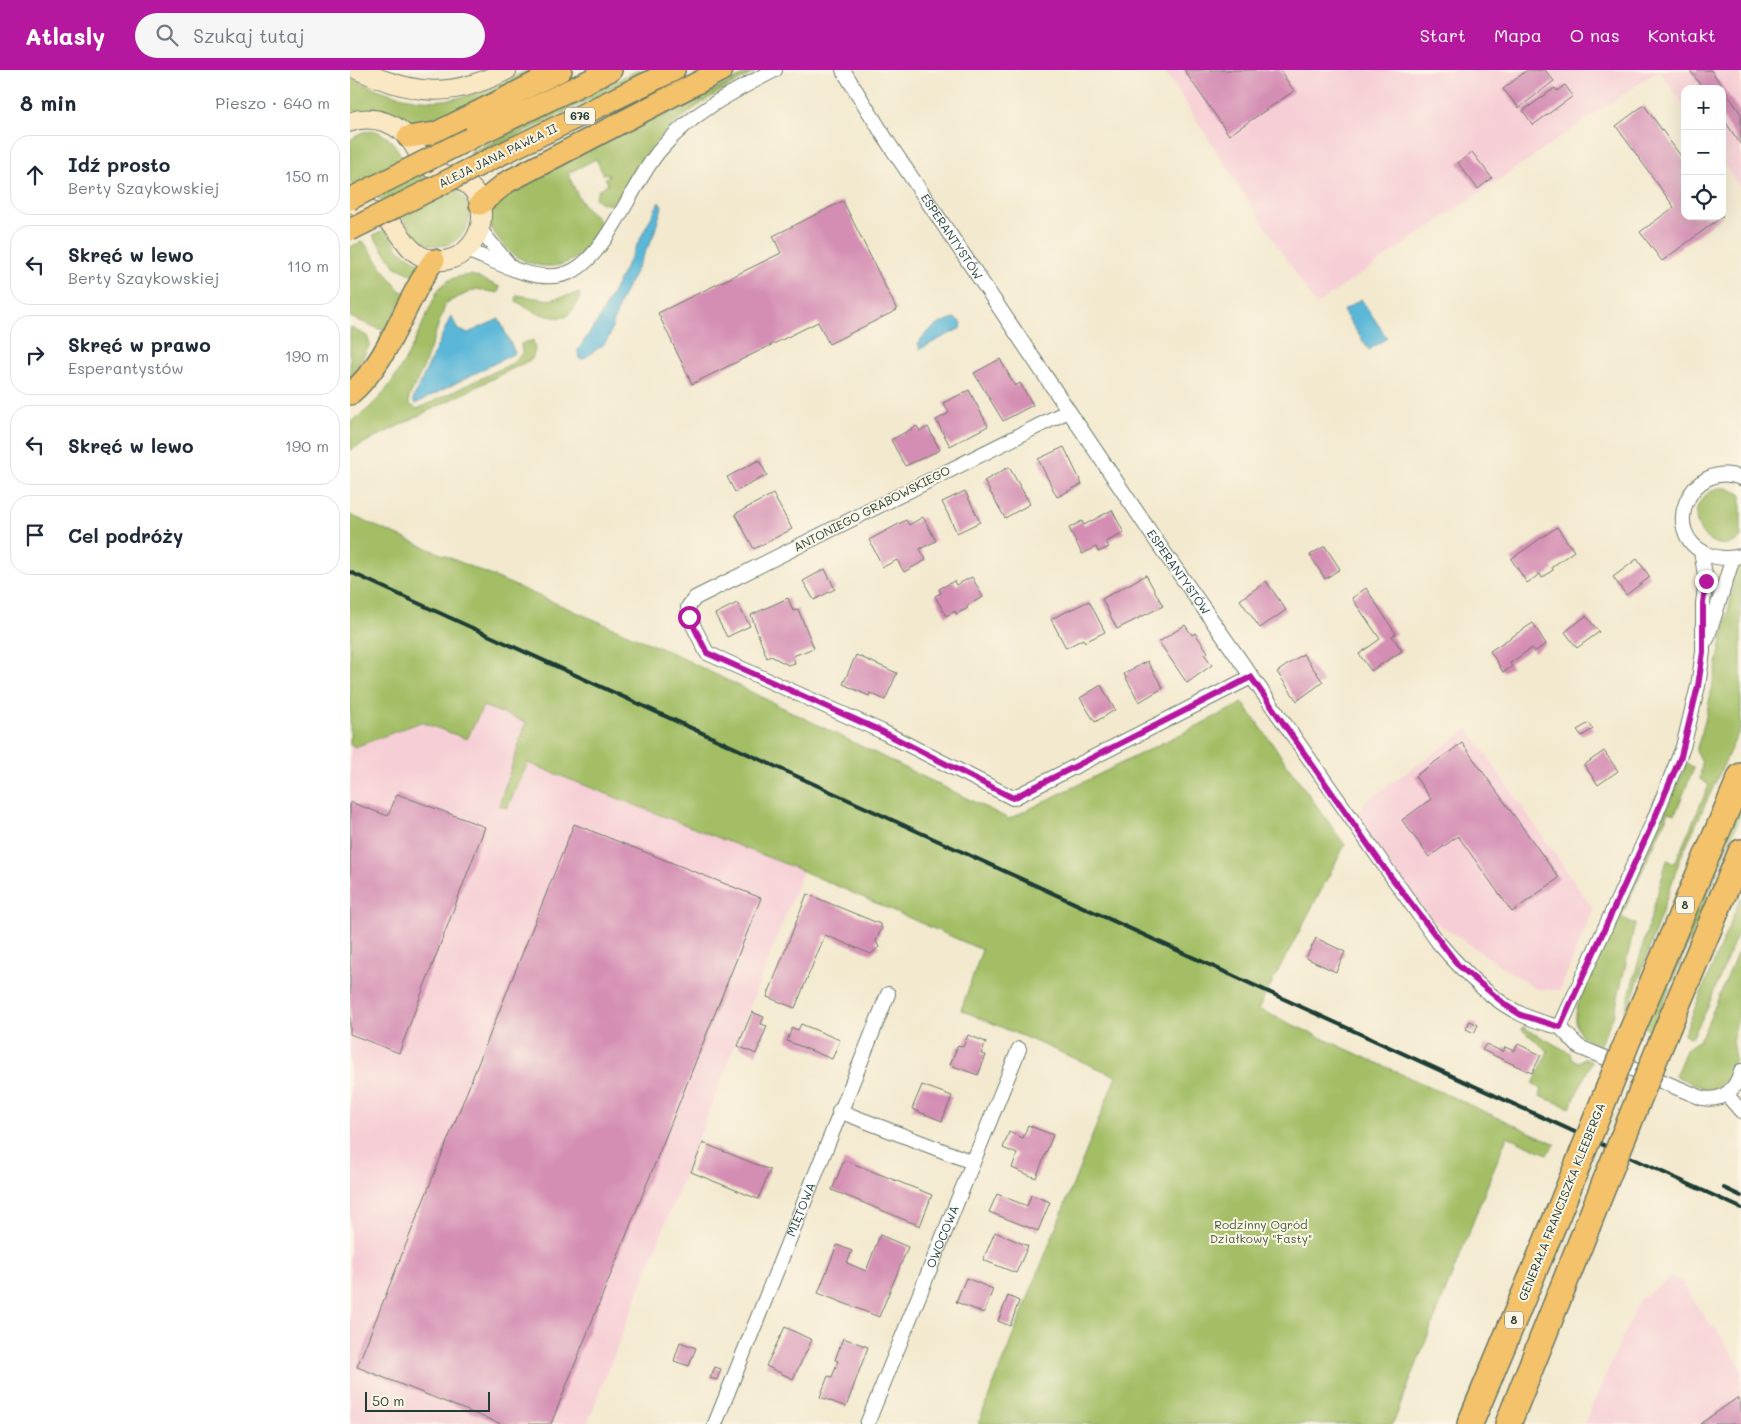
<!DOCTYPE html>
<html lang="pl">
<meta charset="utf-8">
<style>
:root{--surface:#fff;--page:#f6f6f7;--text:#1f2937;--muted:#747a83;--line:#e0e1e3;--accent:#b5179e}
body{margin:0;font-family:Mali,sans-serif;background:var(--page);color:var(--text)}
.controls{position:absolute;right:15px;top:15px;display:grid;overflow:hidden;border-radius:10px;box-shadow:0 5px 20px #0002}
.controls button{width:45px;height:45px;display:grid;place-items:center;padding:0;border:0;border-bottom:1px solid var(--line);background:var(--surface);color:var(--text);font:25px sans-serif}
.scale{position:absolute;left:15px;bottom:12px;width:125px;box-sizing:border-box;padding-left:5px;border:2px solid #1f3d34;border-top:0;font-size:14px;line-height:18px;white-space:nowrap;color:#1f3d34;-webkit-text-stroke:4px #fcf5e5;paint-order:stroke}
.stop{position:absolute;width:15px;height:15px;margin:-11px;border:4px solid #b5179e;border-radius:50%;background:#fff}
.stop.end{background:#b5179e;border-color:#fff;box-shadow:0 1px 5px #0008}
.list{margin:0;padding:0;list-style:none}
h2{display:flex;justify-content:space-between;align-items:center;height:65px;margin:0;padding:0 20px;font-size:21px}
h2 small{font-size:16px;font-weight:400;color:var(--muted)}
.list li{display:grid;grid-template-columns:32px 1fr auto;gap:15px;align-items:center;box-sizing:border-box;height:80px;margin:0 10px 10px;padding:0 10px;border:1px solid var(--line);border-radius:20px}
.list b{display:block;font-size:19px;white-space:nowrap}
.list p{margin:0;font-size:16px;white-space:nowrap;color:var(--muted)}
.list em{font-size:16px;font-style:normal;color:var(--muted)}
.icon{flex:none;width:28px;height:28px;fill:none;stroke:currentColor;stroke-width:2;stroke-linecap:round;stroke-linejoin:round}
.map{position:relative;flex:none;width:1391px;height:1354px;overflow:hidden}
header{display:flex;align-items:center;gap:30px;box-sizing:border-box;height:70px;padding:0 25px;background:var(--accent);color:#fff}
header strong{font-size:24px}
nav{display:flex;gap:28px;margin-inline-start:auto;font-size:18px}
.search{width:350px;height:45px;background:var(--page);display:flex;align-items:center;gap:12px;box-sizing:border-box;padding:0 18px;border-radius:28px;color:var(--muted);font-size:19px}
main{display:flex}
aside{flex:1;background:var(--surface)}
.map>svg:first-child{display:block}
.built{fill:#f6cfd6}
.green{fill:#a3be65;stroke:#617e4c}
.water{fill:#5ab7d8;stroke:#3c7a86}
.building{fill:#d48db3}
.lines{fill:none;stroke-linecap:round;stroke-linejoin:round}
.street-casing{stroke:#69796a;stroke-width:16}
.secondary-casing{stroke:#69796a;stroke-width:21}
.primary-casing{stroke:#69796a;stroke-width:24}
.highway-casing{stroke:#69796a;stroke-width:28}
.street{stroke:#fff;stroke-width:14}
.secondary{stroke:#fae7c3;stroke-width:19}
.primary{stroke:#f3c26a;stroke-width:21}
.highway{stroke:#f3c26a;stroke-width:25}
.rail{stroke:#1f3d34;stroke-width:4}
.primary-bridge-casing{stroke:#69796a;stroke-width:24;stroke-linecap:butt}
.highway-bridge-casing{stroke:#69796a;stroke-width:28;stroke-linecap:butt}
.primary-bridge{stroke:#f3c26a;stroke-width:21}
.highway-bridge{stroke:#f3c26a;stroke-width:25}
.route{stroke:#b5179e;stroke-width:6}
.labels{text-anchor:middle;stroke-width:4;stroke-linejoin:round;paint-order:stroke}
.shield{fill:#fcf5e5;stroke:#617469;stroke-width:1}
.shield-label{font-size:11px;font-weight:bold;fill:#1f3d34}
.street-label{font-size:12px;fill:#1f3d34;stroke:#fcf5e5}
.park-label{font-size:12px;fill:#405d40;stroke:#fcf5e5}
</style>
<header>
<strong>Atlasly</strong>
<div class="search"><svg class="icon" aria-label="search" viewBox="0 0 24 24"><circle cx="10" cy="10" r="6"/><path d="M15 15l6 6"/></svg>Szukaj tutaj</div>
<nav><a>Start</a><a>Mapa</a><a>O nas</a><a>Kontakt</a></nav>
</header>
<main>
<aside>
<h2>8 min<small>Pieszo · 640 m</small></h2>
<ul class="list">
<li><svg class="icon" aria-label="ahead" viewBox="0 0 24 24"><path d="M12 20V5M6 11l6-6 6 6"/></svg><div><b>Idź prosto</b><p>Berty Szaykowskiej</p></div><em>150 m</em></li>
<li><svg class="icon" aria-label="left" viewBox="0 0 24 24"><path d="M17 20v-9H6M10 6l-5 5 5 5"/></svg><div><b>Skręć w lewo</b><p>Berty Szaykowskiej</p></div><em>110 m</em></li>
<li><svg class="icon" aria-label="right" viewBox="0 0 24 24"><path d="M7 20v-9h11M14 6l5 5-5 5"/></svg><div><b>Skręć w prawo</b><p>Esperantystów</p></div><em>190 m</em></li>
<li><svg class="icon" aria-label="left" viewBox="0 0 24 24"><path d="M17 20v-9H6M10 6l-5 5 5 5"/></svg><div><b>Skręć w lewo</b></div><em>190 m</em></li>
<li><svg class="icon" aria-label="arrive" viewBox="0 0 24 24"><path d="M6 21V4h12l-3 4 3 4H6"/></svg><div><b>Cel podróży</b></div></li>
</ul>
</aside>
<div class="map">
<svg width="1391" height="1354" viewBox="0 0 1391 1354">
<rect width="100%" height="100%" fill="#fcf5e5"/>
<filter id="ink" filterUnits="userSpaceOnUse"><feTurbulence type="fractalNoise" baseFrequency=".02" numOctaves="2"/><feDisplacementMap in="SourceGraphic" scale="10" xChannelSelector="R" yChannelSelector="G"/><feConvolveMatrix kernelMatrix="1 2 1 2 8 2 1 2 1" color-interpolation-filters="sRGB"/></filter>
<filter id="wash" filterUnits="userSpaceOnUse"><feTurbulence type="fractalNoise" baseFrequency=".0096" numOctaves="4" result="noise"/><feDisplacementMap in="SourceGraphic" scale="20" xChannelSelector="R" yChannelSelector="G"/><feGaussianBlur stdDeviation="1.12" result="paint"/><feColorMatrix in="noise" values="0 0 0 0 0 0 0 0 0 0 0 0 0 0 0 0 0 1.4 0 .05"/><feComposite in="paint" operator="in"/></filter>
<g filter="url(#wash)">
<rect width="100%" height="100%" fill="#f3e9cf"/>
<path class="built" d="M814,0H1391V119L1372,92V19H1335V37L1309,0L966,235Z
M133,636L176,652L149,734L157,737L177,693L453,801L237,1354H0V676L5,677L71,652L117,669Z
M1118,659L1243,839L1210,920L1186,919L1081,849L1007,750L1015,732Z
M1322,1207L1332,1213L1361,1256L1365,1257L1391,1298V1354H1234L1289,1230Z"/>
<path class="green" d="M179,0H188L108,39L109,42L72,57L59,55L43,46L0,40V8C76,42 106,36 179,0Z
M288,0H299L125,87L120,83Z
M403,0H409C372,19 337,39 308,70C292,88 277,121 260,135L250,132L245,128L249,119L258,114L255,108L259,106L257,103L253,104L246,89L218,103C222,113 227,125 233,134C238,142 249,144 249,154C250,161 243,168 239,174C216,208 170,200 149,169C144,163 139,157 140,148C142,139 147,133 153,125L309,44L311,47Z
M26,61C52,73 46,87 64,102C78,113 98,111 111,125C135,151 103,188 73,172C60,166 56,150 46,140C32,128 15,124 0,113V70L13,62Z
M36,159L49,180L72,195L65,206L46,197L23,166Z
M13,171L49,220L56,223L37,258L32,260L0,247V177Z
M122,205L150,217L148,223L126,219L96,233L74,296L59,327V334L67,339L163,293L172,283L171,274L183,270L185,280L182,289L0,380V352C47,325 66,266 88,220C98,208 106,206 122,205Z
M229,223L230,227L223,240L216,247C197,249 181,241 166,231L167,225L199,230Z
M0,257L17,266L20,274L0,311Z
M1368,418H1377L1391,424V468C1358,494 1322,436 1368,418Z
M0,445L322,583L659,749L893,633L995,775L908,939L1206,1074L1197,1084L1157,1066L1043,1354H628L766,1006L611,940L632,880L453,801L178,693L157,738L149,735L176,652L133,636L117,669L71,652L5,677L0,675Z
M1391,496V657L1330,789L1277,944L1274,943L1317,790L1325,793L1359,715L1350,709L1352,693L1346,681L1355,651L1384,513L1379,511L1386,499Z
M1337,693L1344,698L1325,744L1319,742L1271,847L1285,854L1264,945L1249,976C1228,968 1222,956 1228,934Z
M1391,729V744L1302,961L1294,958Z
M1391,827V855L1356,941L1343,966L1339,967L1334,964Z
M1387,884L1391,885V936L1382,971L1385,989L1378,1008L1364,1019L1357,1020L1325,1006L1337,978L1348,971L1354,962Z
M1173,957L1220,983L1222,989L1229,992L1235,988L1242,991L1220,1038L1190,1026L1192,1019L1183,1014L1198,981L1171,959Z"/>
<path class="water" d="M309,132L312,137L303,167L271,229L259,267L253,275L233,289H229L228,280L249,249Z
M1011,229L1037,268L1019,280L993,241Z
M101,246L108,260L118,263L149,249L165,283L65,334L63,329Z
M604,248L612,253L611,258L570,279L568,274C576,260 589,253 604,248Z"/>
<g id="blocks">
<path class="building" d="M834,0H930L944,21L879,65Z
M1177,0H1195L1204,11L1169,38L1153,19Z
M1340,0H1361L1391,44V75L1372,47V19H1353Z
M1215,15L1223,26L1183,55L1173,41L1205,18L1207,21Z
M1294,35L1335,92V146H1373L1312,191L1290,162L1324,137L1266,56Z
M1122,82L1142,108L1128,119L1108,93Z
M493,131L547,240L479,274L468,252L342,314L308,243L431,183L423,166Z
M650,289L665,316L670,313L683,335L653,351L624,303Z
M619,320L638,356L600,376L586,350L599,343L593,333Z
M567,356L570,361L578,357L590,380L555,396L541,370Z
M714,377L732,414L707,427L688,389Z
M409,390L417,405L385,422L377,407Z
M659,397L680,434L655,448L634,411Z
M615,421L630,452L607,463L592,432Z
M423,424L442,459L404,479L385,444Z
M762,440L774,463L756,472L759,477L748,482L746,477L732,484L719,458L732,451L734,455Z
M573,447L586,471L570,479L576,490L554,502L547,490L533,497L519,470L556,450L559,455Z
M1207,457L1224,481L1202,497L1203,500L1192,508L1190,504L1177,513L1161,489Z
M975,476L990,499L975,509L960,485Z
M1287,489L1300,507L1276,525L1263,507Z
M475,499L485,519L464,530L453,511Z
M796,505L813,536L767,559L752,529Z
M622,507L633,527L616,536L618,538L606,544L605,541L596,546L585,526L591,523L589,519L604,511L606,515Z
M916,511L936,540L910,558L890,530Z
M1016,518L1046,564L1042,566L1052,581L1021,601L1009,584L1030,569L1002,528Z
M438,528L443,541L448,539L464,578L443,586L445,593L438,595L421,586L417,588L401,545Z
M739,531L755,562L735,572L733,569L716,578L701,549Z
M387,533L400,556L377,567L365,544Z
M1236,546L1249,562L1227,578L1215,562Z
M1183,553L1196,574L1184,582L1182,578L1160,593L1162,597L1153,602L1140,581Z
M835,555L842,565L845,563L858,582L855,585L862,595L837,613L809,572Z
M953,584L973,612L947,631L927,602Z
M506,585L547,603L535,630L520,623L519,626L493,614Z
M797,591L813,618L789,632L774,604Z
M751,615L765,640L745,652L730,628Z
M1239,653L1243,659L1232,666L1227,660Z
M1112,673L1209,808L1162,842L1108,766L1079,787L1052,750L1081,729L1065,706Z
M1254,681L1268,701L1248,715L1234,695Z
M47,724L135,757L49,983L0,964V732L38,746Z
M224,754L411,828L201,1354H151L7,1297Z
M457,824L530,854L532,858L526,871L529,877L521,884L475,865L445,938L417,927Z
M966,868L995,882L986,902L956,888Z
M402,942L414,947L411,954L417,956L406,984L388,976Z
M1120,951L1128,955L1124,963L1116,959Z
M451,954L490,970L482,989L437,971L442,958L448,960Z
M618,965L636,972L631,984L636,985L628,1005L600,995L608,975L613,977Z
M1136,974L1153,982L1155,977L1164,981L1168,974L1191,985L1182,1003L1132,980Z
M572,1015L602,1026L592,1051L562,1039Z
M678,1055L703,1065L686,1108L662,1098L667,1084L653,1078L659,1062L673,1068Z
M353,1073L420,1100L408,1129L341,1102Z
M494,1090L582,1125L570,1156L482,1120Z
M647,1124L677,1136L681,1125L700,1132L688,1161L639,1142Z
M645,1162L678,1176L666,1203L633,1190Z
M530,1165L558,1177L529,1247L468,1223L487,1175L502,1181L497,1193L516,1201Z
M616,1208L643,1219L634,1243L606,1232Z
M658,1226L669,1231L660,1256L648,1251Z
M435,1257L462,1270L443,1309L416,1296Z
M493,1268L518,1277L496,1337L470,1327L478,1306L482,1307L488,1291L485,1290Z
M330,1272L346,1278L339,1296L324,1291Z
M365,1297L371,1299L367,1310L360,1308Z
M1387,1328L1391,1334V1354H1350Z"/>
</g>
</g>
<g filter="url(#ink)">
<use href="#blocks" fill-opacity="0" stroke="#69796a" stroke-width="1"/>
<g class="lines">
<defs>
<g id="street">
<path id="s1" d="M493,0L539,74L807,472L1088,872C1110,898 1142,931 1173,945C1184,951 1197,954 1210,957"/>
<path d="M130,160L161,197"/>
<path d="M116,180C146,191 186,215 218,203C256,189 282,112 310,80C341,43 382,22 425,0"/>
<path d="M718,341L345,528L338,537L339,547L357,583L531,661L663,728L901,607"/>
<path d="M1391,408C1341,388 1308,463 1357,484C1368,489 1379,489 1391,486"/>
<path d="M1357,569L1383,488"/>
<path d="M1210,957L1303,752L1333,677L1348,616L1353,582V533L1356,511L1351,481"/>
<path d="M1210,957L1229,977L1352,1028C1372,1032 1386,1020 1391,1001"/>
<path d="M1377,1025L1391,1041"/>
<path d="M489,1041L622,1092"/>
<path id="s2" d="M365,1354L538,924"/>
<path id="s3" d="M517,1354L669,979"/>
</g>
<path id="secondary" d="M8,0C65,25 101,29 157,0
M0,52C24,44 49,53 63,74C68,82 72,93 81,98C98,109 118,106 128,128C143,163 108,205 71,186C56,179 52,163 40,153C28,142 14,139 0,132"/>
<path id="primary" d="M58,67L86,63L211,0
M121,68L261,0
M135,92L324,0
M130,134L157,112L372,0
M0,324C42,288 53,233 84,190"/>
<path id="highway" d="M1280,965L1391,706
M1310,976L1391,782
M1120,1354L1207,1146
M1158,1354L1237,1157"/>
</defs>
<use href="#street" class="street-casing"/>
<use href="#secondary" class="secondary-casing"/>
<use href="#primary" class="primary-casing"/>
<use href="#highway" class="highway-casing"/>
<use href="#street" class="street"/>
<use href="#secondary" class="secondary"/>
<use href="#primary" class="primary"/>
<use href="#highway" class="highway"/>
<path class="rail" d="M0,502L1391,1138
M1374,1118L1391,1126"/>
<defs>
<path id="primary-bridge" d="M0,129L121,68
M0,160L135,92"/>
<path id="highway-bridge" d="M1207,1146L1280,965
M1237,1157L1310,976"/>
</defs>
<use href="#primary-bridge" class="primary-bridge-casing"/>
<use href="#highway-bridge" class="highway-bridge-casing"/>
<use href="#primary-bridge" class="primary-bridge"/>
<use href="#highway-bridge" class="highway-bridge"/>
</g>
</g>
<g class="lines" filter="url(#ink)">
<path class="route" d="M339,547L357,583L531,661L663,728L901,607L1035,799L1108,895L1157,936L1171,945L1210,957L1303,752L1331,686L1348,616L1353,582V533L1356,511"/>
</g>
<g class="labels">
<g class="shield">
<rect x="215" y="37.5" width="30" height="17" rx="4"/>
<rect x="1326" y="826.5" width="18" height="17" rx="4"/>
<rect x="1155" y="1241.5" width="18" height="17" rx="4"/>
</g>
<g class="shield-label">
<text x="230" y="50">676</text>
<text x="1335" y="839">8</text>
<text x="1164" y="1254">8</text>
</g>
<g class="street-label">
<text transform="translate(148 86) rotate(-26)" y="4">ALEJA JANA PAWŁA II</text>
<text dy="4" stroke="none"><textPath href="#s1" startOffset="199">ESPERANTYSTÓW</textPath></text>
<text transform="translate(522 439) rotate(-27)" y="4">ANTONIEGO GRABOWSKIEGO</text>
<text dy="4" stroke="none"><textPath href="#s1" startOffset="604">ESPERANTYSTÓW</textPath></text>
<text transform="translate(1212 1132) rotate(-68)" y="4">GENERAŁA FRANCISZKA KLEEBERGA</text>
<text dy="4" stroke="none"><textPath href="#s2" startOffset="231">MIĘTOWA</textPath></text>
<text dy="4" stroke="none"><textPath href="#s3" startOffset="202">OWOCOWA</textPath></text>
</g>
<g class="park-label">
<text x="911" y="1159">Rodzinny Ogród<tspan x="911" dy="14">Działkowy "Fasty"</tspan></text>
</g>
</g>
</svg>
<div class="controls">
<button>+</button>
<button>−</button>
<button><svg class="icon" aria-label="locate" viewBox="0 0 24 24"><circle cx="12" cy="12" r="6"/><path d="M12 2v4M12 18v4M2 12h4M18 12h4"/></svg></button>
</div>
<div class="scale">50 m</div>
<div class="stop" style="left:339px;top:547px"></div>
<div class="stop end" style="left:1356px;top:511px"></div>
</div>
</main>
